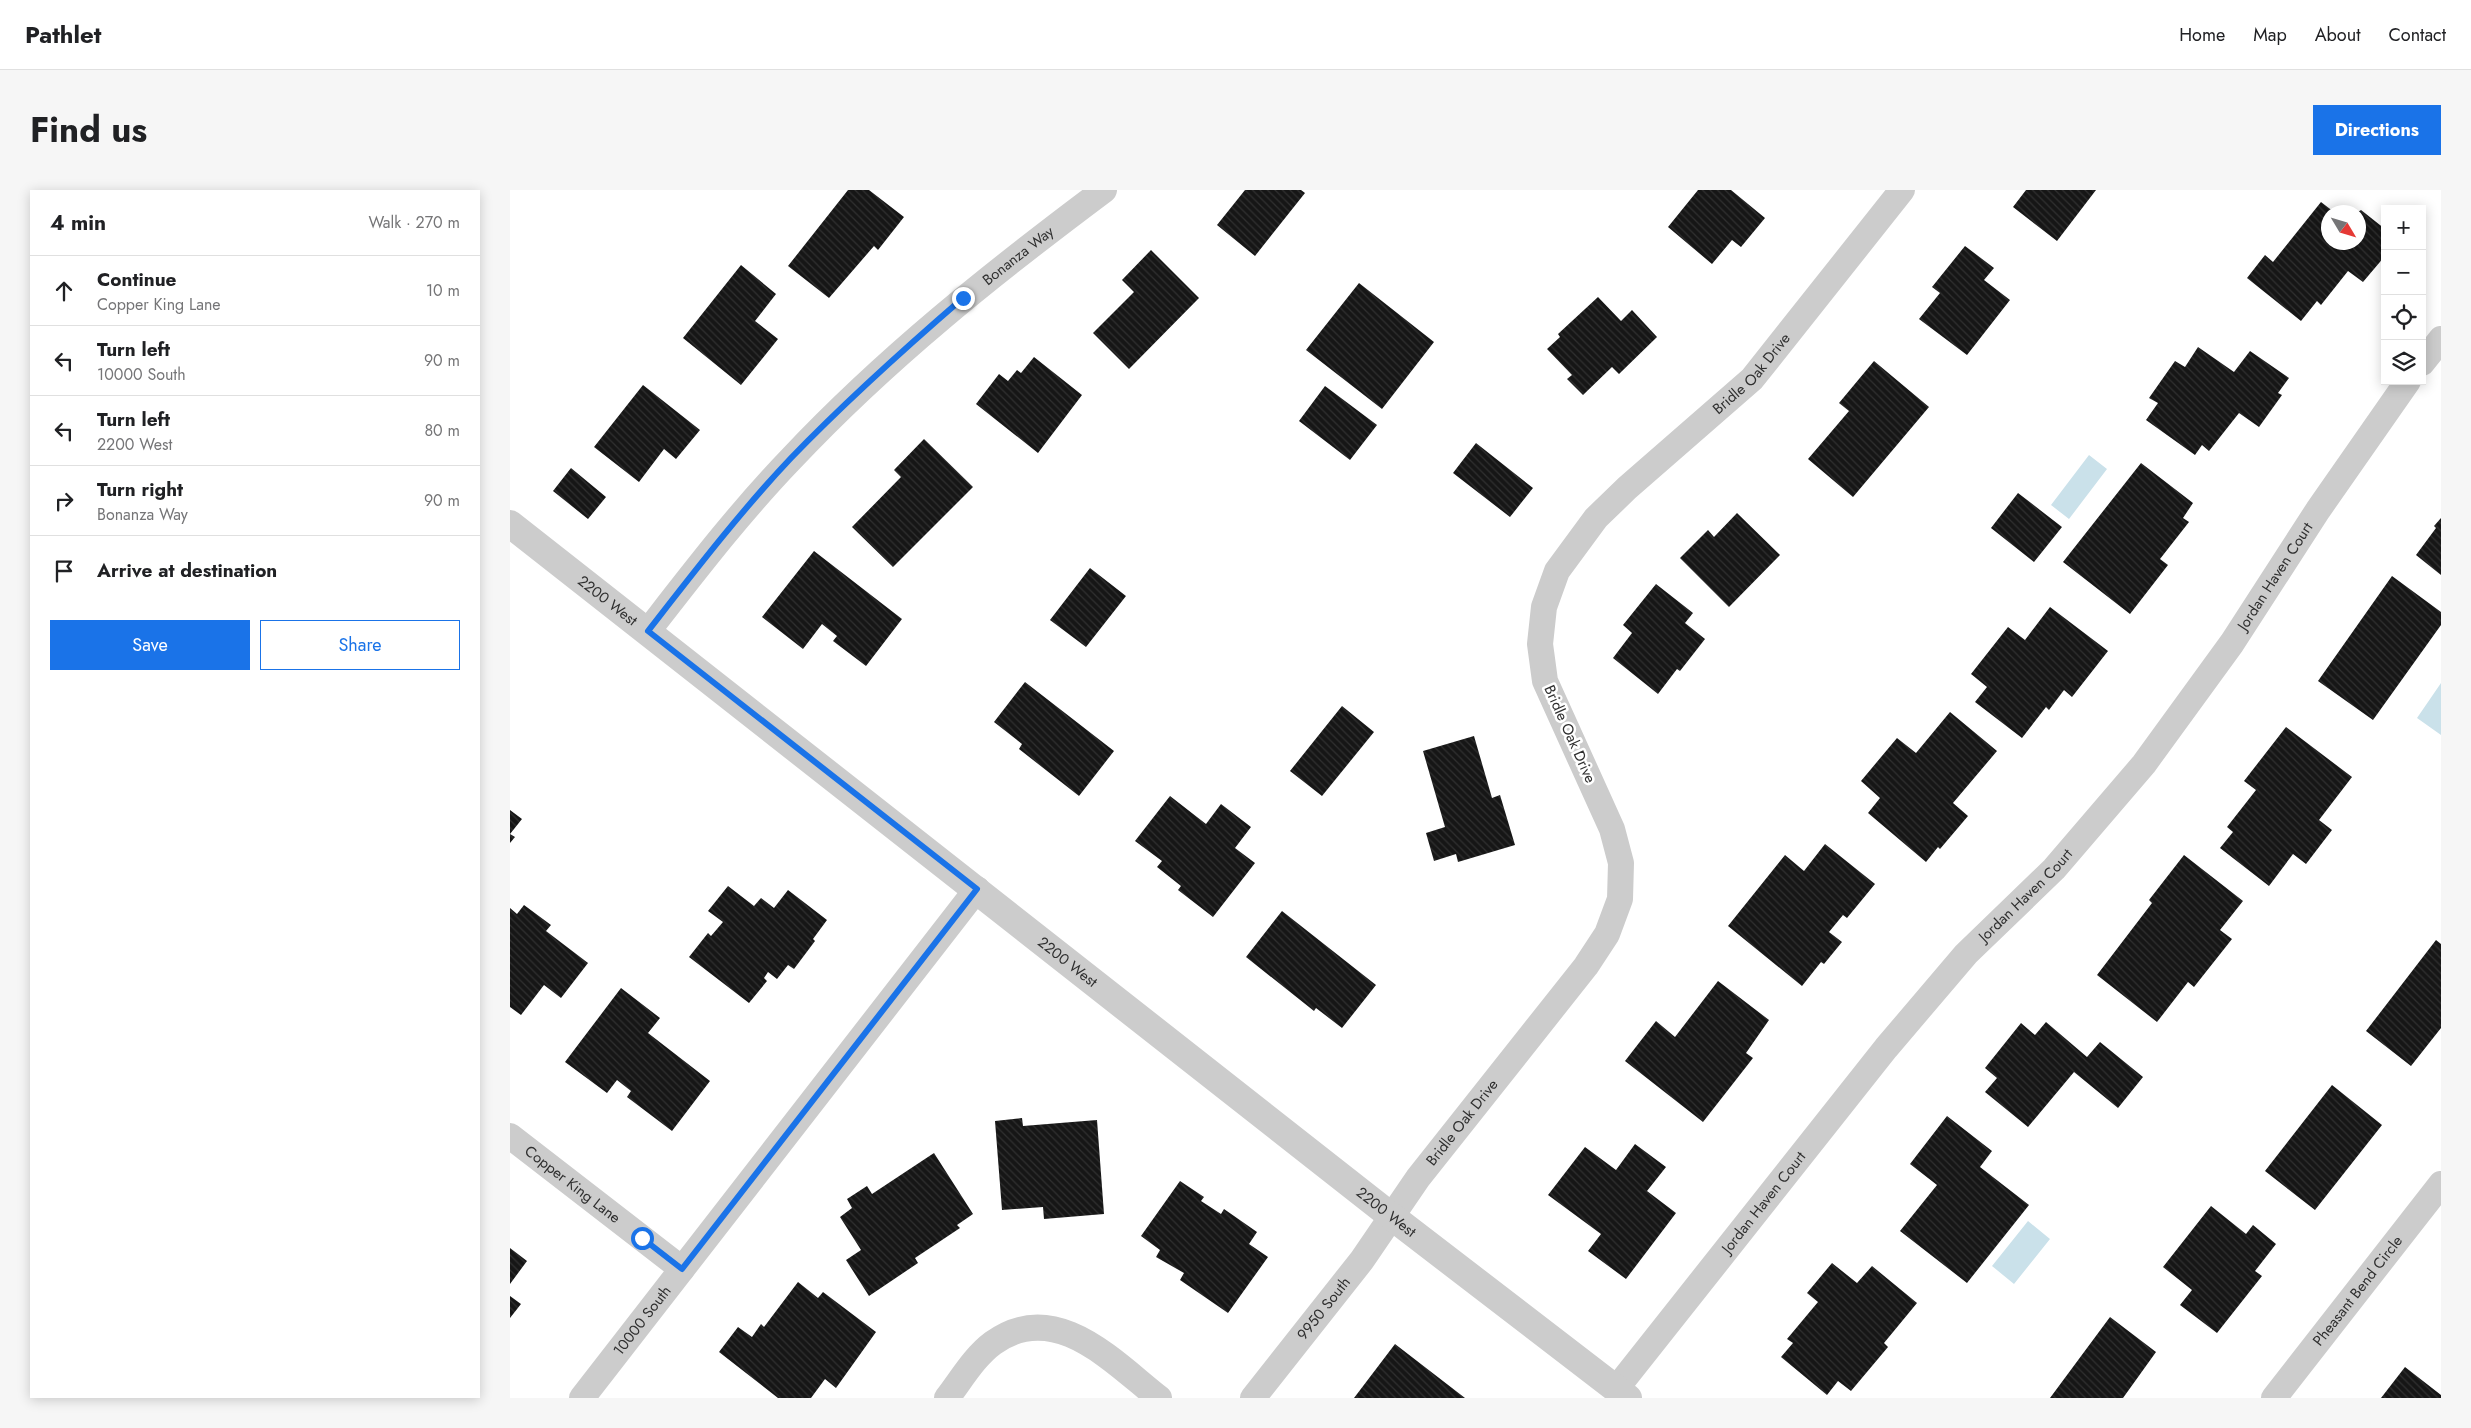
<!DOCTYPE html>
<meta charset="utf-8">
<style>
:root{--surface:#fff;--page:#f6f6f6;--text:#202124;--muted:#757577;--line:#e0e0e0;--accent:#1a73e8}
body{margin:0;font-family:Jost,sans-serif;background:var(--page);color:var(--text)}
.controls{position:absolute;right:15px;top:15px;display:grid;overflow:hidden;border-radius:0px;box-shadow:0 2px 12px #0003}
.controls button{width:45px;height:45px;display:grid;place-items:center;padding:0;border:0;border-bottom:1px solid var(--line);background:var(--surface);color:var(--text);font:25px sans-serif}
.compass{position:absolute;left:1811px;top:15px;width:45px;height:45px;border-radius:50%;background:var(--surface);box-shadow:0 2px 12px #0003;rotate:128deg}
.stop{position:absolute;width:15px;height:15px;margin:-11px;border:4px solid #1a73e8;border-radius:50%;background:#fff}
.stop.end{background:#1a73e8;border-color:#fff;box-shadow:0 1px 5px #0008}
.list{margin:0;padding:0;list-style:none}
h2{display:flex;justify-content:space-between;align-items:center;height:65px;margin:0;padding:0 20px;font-size:21px}
h2 small{font-size:16px;font-weight:400;color:var(--muted)}
.list li{display:grid;grid-template-columns:32px 1fr auto;gap:15px;align-items:center;box-sizing:border-box;height:70px;padding:0 20px;border-top:1px solid var(--line)}
.list b{display:block;font-size:19px;white-space:nowrap}
.list p{margin:0;font-size:16px;white-space:nowrap;color:var(--muted)}
.list em{font-size:16px;font-style:normal;color:var(--muted)}
.actions{display:flex;gap:10px;padding:15px 20px}
.actions a{flex:1;padding:11px 0;border:1px solid var(--accent);border-radius:0px;text-align:center;font-size:18px;color:var(--accent)}
.actions .main{background:var(--accent);color:#fff}
.icon{flex:none;width:28px;height:28px;fill:none;stroke:currentColor;stroke-width:2;stroke-linecap:round;stroke-linejoin:round}
.map{position:relative;flex:none;width:1931px;height:1208px;overflow:hidden;border-radius:0px}
header{display:flex;align-items:center;gap:30px;box-sizing:border-box;height:70px;padding:0 25px;background:var(--surface);border-bottom:1px solid var(--line)}
header strong{font-size:24px}
nav{display:flex;gap:28px;margin-inline-start:auto;font-size:18px}
.intro{display:flex;align-items:center;justify-content:space-between;box-sizing:border-box;height:120px;padding:0 30px}
h1{margin:0;font-size:35px}
.button{padding:12px 22px;border-radius:0px;background:var(--accent);color:#fff;font-size:18px;font-weight:700}
main{display:flex;gap:30px;padding:0 30px}
aside{flex:1;background:var(--surface);border-radius:0px;box-shadow:0 2px 12px #0003}
.map>svg:first-child{display:block}
.water{fill:#cae1ea}
.building{fill:url(#building-back-hatch)}
.lines{fill:none;stroke-linecap:round;stroke-linejoin:round}
.minor{stroke:#ccc;stroke-width:26}
.tertiary{stroke:#ccc;stroke-width:28}
.route{stroke:#1a73e8;stroke-width:6}
.labels{text-anchor:middle;stroke-width:5;stroke-linejoin:round;paint-order:stroke}
.street-label{font-size:15px;fill:#2f2f2f;stroke:#fff}
</style>
<header>
<strong>Pathlet</strong>
<nav><a>Home</a><a>Map</a><a>About</a><a>Contact</a></nav>
</header>
<div class="intro"><h1>Find us</h1><a class="button">Directions</a></div>
<main>
<aside>
<h2>4 min<small>Walk · 270 m</small></h2>
<ul class="list">
<li><svg class="icon" aria-label="ahead" viewBox="0 0 24 24"><path d="M12 20V5M6 11l6-6 6 6"/></svg><div><b>Continue</b><p>Copper King Lane</p></div><em>10 m</em></li>
<li><svg class="icon" aria-label="left" viewBox="0 0 24 24"><path d="M17 20v-9H6M10 6l-5 5 5 5"/></svg><div><b>Turn left</b><p>10000 South</p></div><em>90 m</em></li>
<li><svg class="icon" aria-label="left" viewBox="0 0 24 24"><path d="M17 20v-9H6M10 6l-5 5 5 5"/></svg><div><b>Turn left</b><p>2200 West</p></div><em>80 m</em></li>
<li><svg class="icon" aria-label="right" viewBox="0 0 24 24"><path d="M7 20v-9h11M14 6l5 5-5 5"/></svg><div><b>Turn right</b><p>Bonanza Way</p></div><em>90 m</em></li>
<li><svg class="icon" aria-label="arrive" viewBox="0 0 24 24"><path d="M6 21V4h12l-3 4 3 4H6"/></svg><div><b>Arrive at destination</b></div></li>
</ul>
<div class="actions"><a class="main">Save</a><a>Share</a></div>
</aside>
<div class="map">
<svg width="1931" height="1208" viewBox="0 0 1931 1208">
<defs>
<pattern id="building-back-hatch" width="6" height="6" patternUnits="userSpaceOnUse" patternTransform="scale(1.25)"><rect width="6" height="6" fill="#161616"/><path d="M-1 5l2 2M0 0l6 6M5-1l2 2" fill="none" stroke="#303030"/></pattern>
</defs>
<rect width="100%" height="100%" fill="#fff"/>
<path class="water" d="M1579,265L1597,279L1559,329L1541,315Z
M1931,493V545L1907,528Z
M1518,1031L1540,1049L1504,1094L1482,1076Z"/>
<path class="building" d="M338,0H359L394,27L368,60L364,56L319,108L278,76Z
M735,0H791L795,3L745,66L707,35Z
M1188,0H1221L1255,28L1231,57L1222,50L1202,74L1158,37Z
M1516,0H1586L1547,51L1503,17Z
M1811,12L1824,22H1818V52H1848V22L1851,20L1875,39V66L1853,92L1838,81L1811,115L1807,111L1791,131L1737,88L1755,65L1763,72Z
M1455,56L1484,78L1474,90L1500,110L1457,165L1409,129L1430,103L1422,97Z
M641,60L689,108L619,179L583,143L624,102L612,90Z
M231,75L266,104L245,131L268,149L231,195L173,148Z
M849,93L924,152L872,219L796,160Z
M1088,107L1111,131L1122,120L1147,147L1109,184L1102,177L1073,205L1057,189L1062,185L1037,159L1050,147L1048,144Z
M1688,157L1724,182L1740,161L1779,188L1768,203L1772,205L1749,237L1729,223L1699,261L1692,255L1685,265L1636,230L1648,213L1639,208L1665,171L1675,177Z
M524,167L572,205L528,263L466,214L489,184L498,191L507,180L511,183Z
M1364,171L1419,217L1343,307L1298,269L1339,221L1329,213Z
M133,195L190,240L166,269L154,259L129,292L84,257Z
M815,196L867,235L840,270L789,231Z
M414,249L463,297L383,377L342,337L391,287L384,280Z
M966,253L1023,298L1000,327L943,283Z
M1631,273L1683,313L1673,328L1679,332L1650,369L1658,375L1620,424L1553,372Z
M61,278L96,307L78,329L43,301Z
M1508,303L1552,337L1524,372L1481,338Z
M1227,323L1270,365L1219,417L1170,368L1198,340L1204,347Z
M1931,328V385L1906,365L1926,338L1924,336Z
M304,361L392,429L356,476L323,451L327,446L312,434L293,459L252,427Z
M580,378L616,406L576,457L540,430Z
M1882,386L1931,422V435L1863,530L1808,491Z
M1146,394L1183,423L1175,433L1195,449L1170,481L1167,479L1148,504L1103,468L1122,443L1113,435Z
M1540,417L1598,461L1562,507L1554,500L1539,520L1536,517L1512,548L1465,512L1477,497L1461,484L1498,437L1515,450Z
M515,492L604,561L569,606L509,559L512,554L484,532Z
M832,516L864,542L812,606L780,581Z
M1440,522L1487,561L1443,613L1458,626L1430,659L1428,657L1416,672L1358,623L1370,608L1351,591L1387,548L1406,563Z
M1776,537L1842,587L1809,630L1822,640L1796,674L1783,664L1759,696L1710,658L1723,642L1717,637L1746,600L1734,591Z
M964,546L982,608L990,605L1005,655L948,672L946,664L924,671L916,643L935,637L913,561Z
M660,606L696,634L711,614L741,637L725,658L745,673L703,727L668,700L671,696L647,677L652,671L625,651Z
M0,620L12,629L0,644L5,647L0,653Z
M1315,654L1365,694L1337,728L1333,725L1319,742L1332,752L1314,774L1311,772L1292,796L1218,736L1275,665L1294,681Z
M1674,665L1733,711L1710,740L1722,749L1684,797L1678,792L1647,832L1587,785L1642,713L1639,710Z
M218,696L244,716L251,708L264,718L278,700L317,730L303,749L305,751L284,779L278,775L267,789L258,782L254,788L257,791L239,813L179,767L198,743L201,746L213,732L198,721Z
M14,715L41,735L36,741L78,773L51,808L34,795L11,825L0,817V718L7,724Z
M772,721L866,795L832,838L806,818L804,821L736,767Z
M1926,750L1931,754V838L1901,876L1856,841Z
M1208,791L1259,830L1236,863L1243,868L1193,932L1115,871L1146,831L1165,847Z
M111,798L150,828L138,843L200,891L162,941L117,907L121,901L107,890L97,903L55,872Z
M1536,832L1577,867L1590,852L1633,887L1608,918L1564,882L1518,937L1475,902L1487,888L1475,878L1511,833L1525,845Z
M1822,895L1872,935L1805,1020L1755,981Z
M1437,926L1482,961L1470,977L1519,1015L1457,1093L1390,1041L1427,995L1400,974Z
M512,928L513,936L587,930L594,1024L534,1029L533,1017L492,1020L485,931Z
M1125,954L1156,977L1137,1001L1166,1023L1116,1089L1078,1061L1091,1044L1038,1005L1075,957L1106,980Z
M424,963L463,1024L447,1035L450,1038L405,1068L408,1073L359,1106L336,1070L351,1060L330,1027L342,1018L337,1009L357,996L362,1004Z
M670,991L694,1007L691,1011L711,1024L714,1019L747,1042L739,1054L758,1067L718,1123L670,1090L674,1083L646,1067L650,1060L631,1046Z
M1701,1016L1736,1044L1743,1035L1766,1054L1745,1081L1752,1086L1707,1143L1670,1115L1682,1100L1653,1077Z
M0,1058L17,1071L0,1094Z
M1322,1073L1347,1093L1362,1076L1407,1113L1374,1153L1378,1157L1341,1201L1328,1191L1317,1205L1271,1167L1283,1153L1277,1149L1308,1112L1297,1103Z
M288,1092L308,1108L313,1102L366,1142L326,1198L315,1189L301,1208H268L209,1162L228,1137L242,1147L251,1134L254,1137Z
M0,1106L11,1114L0,1128Z
M1600,1127L1646,1162L1613,1208H1540Z
M885,1154L955,1208H844Z
M1895,1177L1931,1205V1208H1871Z"/>
<g class="lines">
<g class="minor">
<path d="M1912,173L1931,149"/>
<path id="s1" d="M138,441C184,382 229,323 281,269C376,168 483,83 594,0"/>
<path id="s2" d="M0,946L172,1079"/>
<path id="s3" d="M1106,1199L1376,858L1456,764L1544,679L1634,574L1722,453L1808,320L1898,191"/>
<path id="s4" d="M72,1208L467,699"/>
<path d="M437,1208C451,1190 464,1167 483,1153C545,1108 603,1172 649,1208"/>
<path id="s5" d="M743,1208L852,1070L908,988L1076,776L1097,744L1110,709L1111,673L1102,639L1035,491L1030,454L1034,417L1047,381L1086,328L1117,298L1242,189L1392,0"/>
<path id="s6" d="M1764,1208L1931,994"/>
</g>
<path class="tertiary" id="s7" d="M0,334L881,1026L1118,1208"/>
</g>
<g class="lines">
<path class="route" d="M132,1048L172,1079L467,699L138,441C184,382 230,322 281,268C335,212 394,159 453,108"/>
</g>
<g class="labels">
<g class="street-label">
<text dy="5" stroke="none"><textPath href="#s1" startOffset="529">Bonanza Way</textPath></text>
<text dy="5" stroke="none"><textPath href="#s5" startOffset="1246">Bridle Oak Drive</textPath></text>
<text dy="5" stroke="none"><textPath href="#s3" startOffset="1048">Jordan Haven Court</textPath></text>
<text dy="5" stroke="none"><textPath href="#s7" startOffset="124">2200 West</textPath></text>
<text transform="translate(1060 544) rotate(66)" y="5">Bridle Oak Drive</text>
<text dy="5" stroke="none"><textPath href="#s3" startOffset="642">Jordan Haven Court</textPath></text>
<text dy="5" stroke="none"><textPath href="#s7" startOffset="709">2200 West</textPath></text>
<text dy="5" stroke="none"><textPath href="#s5" startOffset="346">Bridle Oak Drive</textPath></text>
<text dy="5" stroke="none"><textPath href="#s2" startOffset="79">Copper King Lane</textPath></text>
<text dy="5" stroke="none"><textPath href="#s3" startOffset="238">Jordan Haven Court</textPath></text>
<text dy="5" stroke="none"><textPath href="#s7" startOffset="1114">2200 West</textPath></text>
<text dy="5" stroke="none"><textPath href="#s6" startOffset="136">Pheasant Bend Circle</textPath></text>
<text dy="5" stroke="none"><textPath href="#s5" startOffset="114">9950 South</textPath></text>
<text dy="5" stroke="none"><textPath href="#s4" startOffset="98">10000 South</textPath></text>
</g>
</g>
</svg>
<div class="controls">
<button>+</button>
<button>−</button>
<button><svg class="icon" aria-label="locate" viewBox="0 0 24 24"><circle cx="12" cy="12" r="6"/><path d="M12 2v4M12 18v4M2 12h4M18 12h4"/></svg></button>
<button><svg class="icon" aria-label="layers" viewBox="0 0 24 24"><path d="M12 4l9 5-9 5-9-5zM3 14l9 5 9-5"/></svg></button>
</div>
<svg class="compass" viewBox="-18 -18 36 36"><path d="M0-13l5 13h-10z" fill="#e53935"/><path d="M0 13l5-13h-10z" fill="#757577"/></svg>
<div class="stop" style="left:132px;top:1048px"></div>
<div class="stop end" style="left:453px;top:108px"></div>
</div>
</main>
